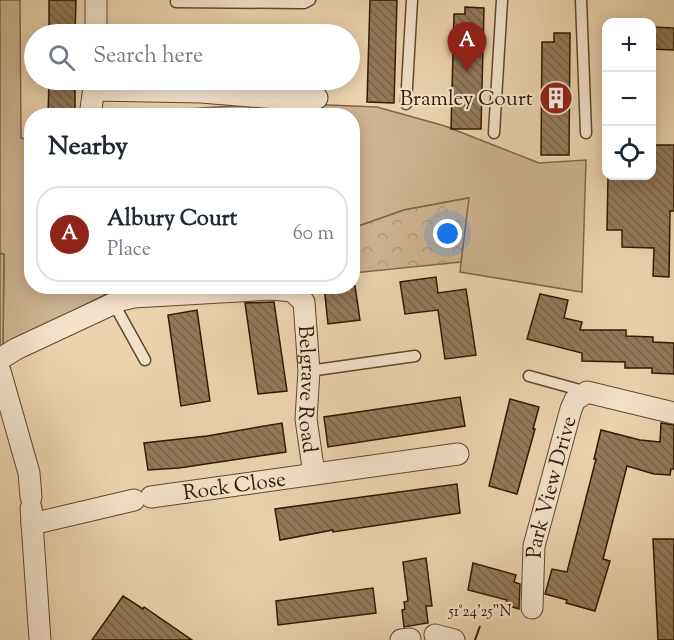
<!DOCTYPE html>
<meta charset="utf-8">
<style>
:root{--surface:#fff;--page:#f6f6f7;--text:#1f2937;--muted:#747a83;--line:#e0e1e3;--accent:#8f2418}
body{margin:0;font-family:"Sorts Mill Goudy",serif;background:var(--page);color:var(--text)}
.controls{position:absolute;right:18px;top:18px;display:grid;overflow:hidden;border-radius:12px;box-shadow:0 3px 15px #0003}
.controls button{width:54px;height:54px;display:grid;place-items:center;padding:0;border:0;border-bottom:2px solid var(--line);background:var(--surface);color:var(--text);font:30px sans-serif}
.you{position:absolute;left:448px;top:234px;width:21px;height:21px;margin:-15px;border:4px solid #fff;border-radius:50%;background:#1a73e8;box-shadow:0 0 0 9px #1a73e833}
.badge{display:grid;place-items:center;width:39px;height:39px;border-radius:50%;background:var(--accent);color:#fff;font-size:20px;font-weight:700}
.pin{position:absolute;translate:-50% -50px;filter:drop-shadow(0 2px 3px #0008)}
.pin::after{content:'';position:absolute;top:32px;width:21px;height:18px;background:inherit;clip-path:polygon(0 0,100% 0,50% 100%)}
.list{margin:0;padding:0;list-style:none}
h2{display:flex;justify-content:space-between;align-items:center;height:78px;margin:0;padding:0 24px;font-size:26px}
h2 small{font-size:20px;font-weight:400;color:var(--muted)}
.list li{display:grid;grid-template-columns:39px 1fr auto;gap:18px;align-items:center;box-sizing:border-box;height:96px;margin:0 12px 12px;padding:0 12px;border:2px solid var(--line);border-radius:24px}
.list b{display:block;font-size:22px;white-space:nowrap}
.list p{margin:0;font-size:20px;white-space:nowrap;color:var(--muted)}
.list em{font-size:20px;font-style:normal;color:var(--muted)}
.icon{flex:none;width:33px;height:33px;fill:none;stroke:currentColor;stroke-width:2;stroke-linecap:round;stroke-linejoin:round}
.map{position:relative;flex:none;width:674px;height:640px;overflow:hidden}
.search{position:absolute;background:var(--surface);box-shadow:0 3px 15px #0003;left:24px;top:24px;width:336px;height:66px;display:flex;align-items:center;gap:15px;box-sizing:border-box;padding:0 21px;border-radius:33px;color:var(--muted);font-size:22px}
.panel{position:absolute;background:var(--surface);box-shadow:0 3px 15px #0003;left:24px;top:108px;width:336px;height:186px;border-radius:24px}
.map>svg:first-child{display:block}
.grass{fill:#cdb390;stroke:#816648;stroke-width:1.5}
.forest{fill:url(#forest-crowns);stroke:#816648;stroke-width:1.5}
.building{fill:url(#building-back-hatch);stroke:#351800;stroke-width:1.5}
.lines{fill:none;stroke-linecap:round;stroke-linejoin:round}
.service-casing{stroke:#63472c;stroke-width:13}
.minor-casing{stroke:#63472c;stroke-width:23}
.service{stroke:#f3e2ca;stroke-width:10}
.minor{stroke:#f3e2ca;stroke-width:21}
.ticks{fill:none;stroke:#351800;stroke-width:2}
.labels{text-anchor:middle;stroke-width:4.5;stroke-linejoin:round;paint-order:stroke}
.poi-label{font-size:21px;fill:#351800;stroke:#f3e2ca;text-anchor:end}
.street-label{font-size:21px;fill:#351800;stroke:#f3e2ca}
.ticks-label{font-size:15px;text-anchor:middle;fill:#351800;stroke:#f3e2ca;stroke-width:4.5;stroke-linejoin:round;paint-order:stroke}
</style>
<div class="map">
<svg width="674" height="640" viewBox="0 0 674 640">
<defs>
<pattern id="forest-crowns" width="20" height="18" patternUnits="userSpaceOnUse" patternTransform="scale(1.5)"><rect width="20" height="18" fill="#cdb390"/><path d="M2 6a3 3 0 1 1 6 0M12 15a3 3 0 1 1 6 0" fill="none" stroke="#b1997a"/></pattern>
<pattern id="building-back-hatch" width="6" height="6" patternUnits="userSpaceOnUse" patternTransform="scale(1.5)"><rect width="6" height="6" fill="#94795a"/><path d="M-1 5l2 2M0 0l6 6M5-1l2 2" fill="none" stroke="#7a6248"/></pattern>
</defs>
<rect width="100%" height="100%" fill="#ecd3ae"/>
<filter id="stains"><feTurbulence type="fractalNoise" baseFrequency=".00333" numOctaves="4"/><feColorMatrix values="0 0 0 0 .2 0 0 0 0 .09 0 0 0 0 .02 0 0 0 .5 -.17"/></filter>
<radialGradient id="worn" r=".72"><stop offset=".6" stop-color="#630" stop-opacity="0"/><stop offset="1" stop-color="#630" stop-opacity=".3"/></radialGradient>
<path class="grass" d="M0,0H20L21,138L32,140V286L134,287H120L3,347L4,254L0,253Z
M280,103L377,107L445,126L539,163L586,160L582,292L460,272L468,198L404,210L353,228L352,116H126V113Z"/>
<path class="forest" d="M469,198L461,262L353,273V228L404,210Z
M0,254H4L3,347L0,349Z"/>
<path class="building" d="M49,0H76L75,34H49Z
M370,0H397L394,103L367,102Z
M465,7L484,8L481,129H451L454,14H465Z
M651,27L674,28V50L651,49Z
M554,33H570L569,155H541L542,42H554Z
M49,80H75V116H48Z
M651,145H674V211H670L669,277L653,276L654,248L622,247V230H607L608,176H651Z
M436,277L438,293L466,289L476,355L445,359L438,310L405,314L400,282Z
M324,286H355L360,320L328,324Z
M540,294L568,300L564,318L582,322L580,330H626V336L653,337V342L674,343V374L652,373V368H625V362L582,361V353L527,339Z
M274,302L287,391L258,394L245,303Z
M197,310L210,401L181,406L168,315Z
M460,397L465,426L328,447L324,417Z
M510,399L539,407L533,429H535L517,494L489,486Z
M282,423L286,452L179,468L148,470L144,443L207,436Z
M661,423L674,425V469H671L670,475L654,474L627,466L603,559L610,561L595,611L566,603L567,600L545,594L552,569L567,572L596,459H594L601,430L640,440L660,442Z
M457,484L460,513L333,532V530L280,540L275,509Z
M653,539H674V640H658Z
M426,558L432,606H426L428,623L404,627L402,610L405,609L404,602L408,601L403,562Z
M473,563L516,575L514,582L520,584L519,609L506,605L507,600L468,590Z
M373,588L376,613L278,625L276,601Z
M123,596L143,609L144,607L192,640H92Z"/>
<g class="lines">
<defs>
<path id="service" d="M581,0L586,133
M176,2L304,3L310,0
M406,104L412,0
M494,133L502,0
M114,304L145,360
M309,371L415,356
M529,376L587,392"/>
<g id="minor">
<path d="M96,34V0"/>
<path d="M95,90L201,92L276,98H317"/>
<path d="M90,116L95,80"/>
<path id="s1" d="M0,359L16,349L121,300L134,297L272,289L292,291L304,302L309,371L306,419L314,474"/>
<path d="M0,371L29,473L31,497"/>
<path id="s2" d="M151,497L458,454"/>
<path d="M31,508L40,640"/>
<path d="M32,524L134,500"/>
<path id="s3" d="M532,608L534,546L571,409L575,400L587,392L674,413"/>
<path d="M435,635L454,640"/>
<path d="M401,640L410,639"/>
</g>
</defs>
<use href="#service" class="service-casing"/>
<use href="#minor" class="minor-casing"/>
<use href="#service" class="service"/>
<use href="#minor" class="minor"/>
</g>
<path class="ticks" d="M475,640L480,626"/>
<defs>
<symbol id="building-disc" viewBox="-11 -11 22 22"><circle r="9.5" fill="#8f2418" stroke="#f3e2ca"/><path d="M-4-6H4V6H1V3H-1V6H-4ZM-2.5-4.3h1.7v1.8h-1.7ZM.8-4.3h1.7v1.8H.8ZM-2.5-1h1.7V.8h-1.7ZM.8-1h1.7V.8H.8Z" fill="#fff"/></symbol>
</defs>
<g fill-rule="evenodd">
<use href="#building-disc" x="537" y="79" width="38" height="38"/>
</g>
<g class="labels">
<g class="poi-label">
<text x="533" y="105">Bramley Court</text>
</g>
<g class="street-label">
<text dy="7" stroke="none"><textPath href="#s1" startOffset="410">Belgrave Road</textPath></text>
<text dy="7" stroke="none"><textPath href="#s2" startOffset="84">Rock Close</textPath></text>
<text dy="7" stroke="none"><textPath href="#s3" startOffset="123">Park View Drive</textPath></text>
</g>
</g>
<g class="ticks-label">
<text x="480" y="616">51°24'25"N</text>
</g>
<rect width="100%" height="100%" filter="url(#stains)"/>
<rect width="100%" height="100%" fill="url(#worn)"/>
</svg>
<div class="controls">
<button>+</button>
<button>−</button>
<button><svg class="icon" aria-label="locate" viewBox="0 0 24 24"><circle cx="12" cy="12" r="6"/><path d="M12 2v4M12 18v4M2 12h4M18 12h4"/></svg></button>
</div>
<div class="you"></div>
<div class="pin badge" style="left:467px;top:72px">A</div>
<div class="search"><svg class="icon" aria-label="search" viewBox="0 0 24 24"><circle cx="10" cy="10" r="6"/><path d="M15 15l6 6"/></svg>Search here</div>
<section class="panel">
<h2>Nearby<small></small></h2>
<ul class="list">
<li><span class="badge">A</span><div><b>Albury Court</b><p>Place</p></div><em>60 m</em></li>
</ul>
</section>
</div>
